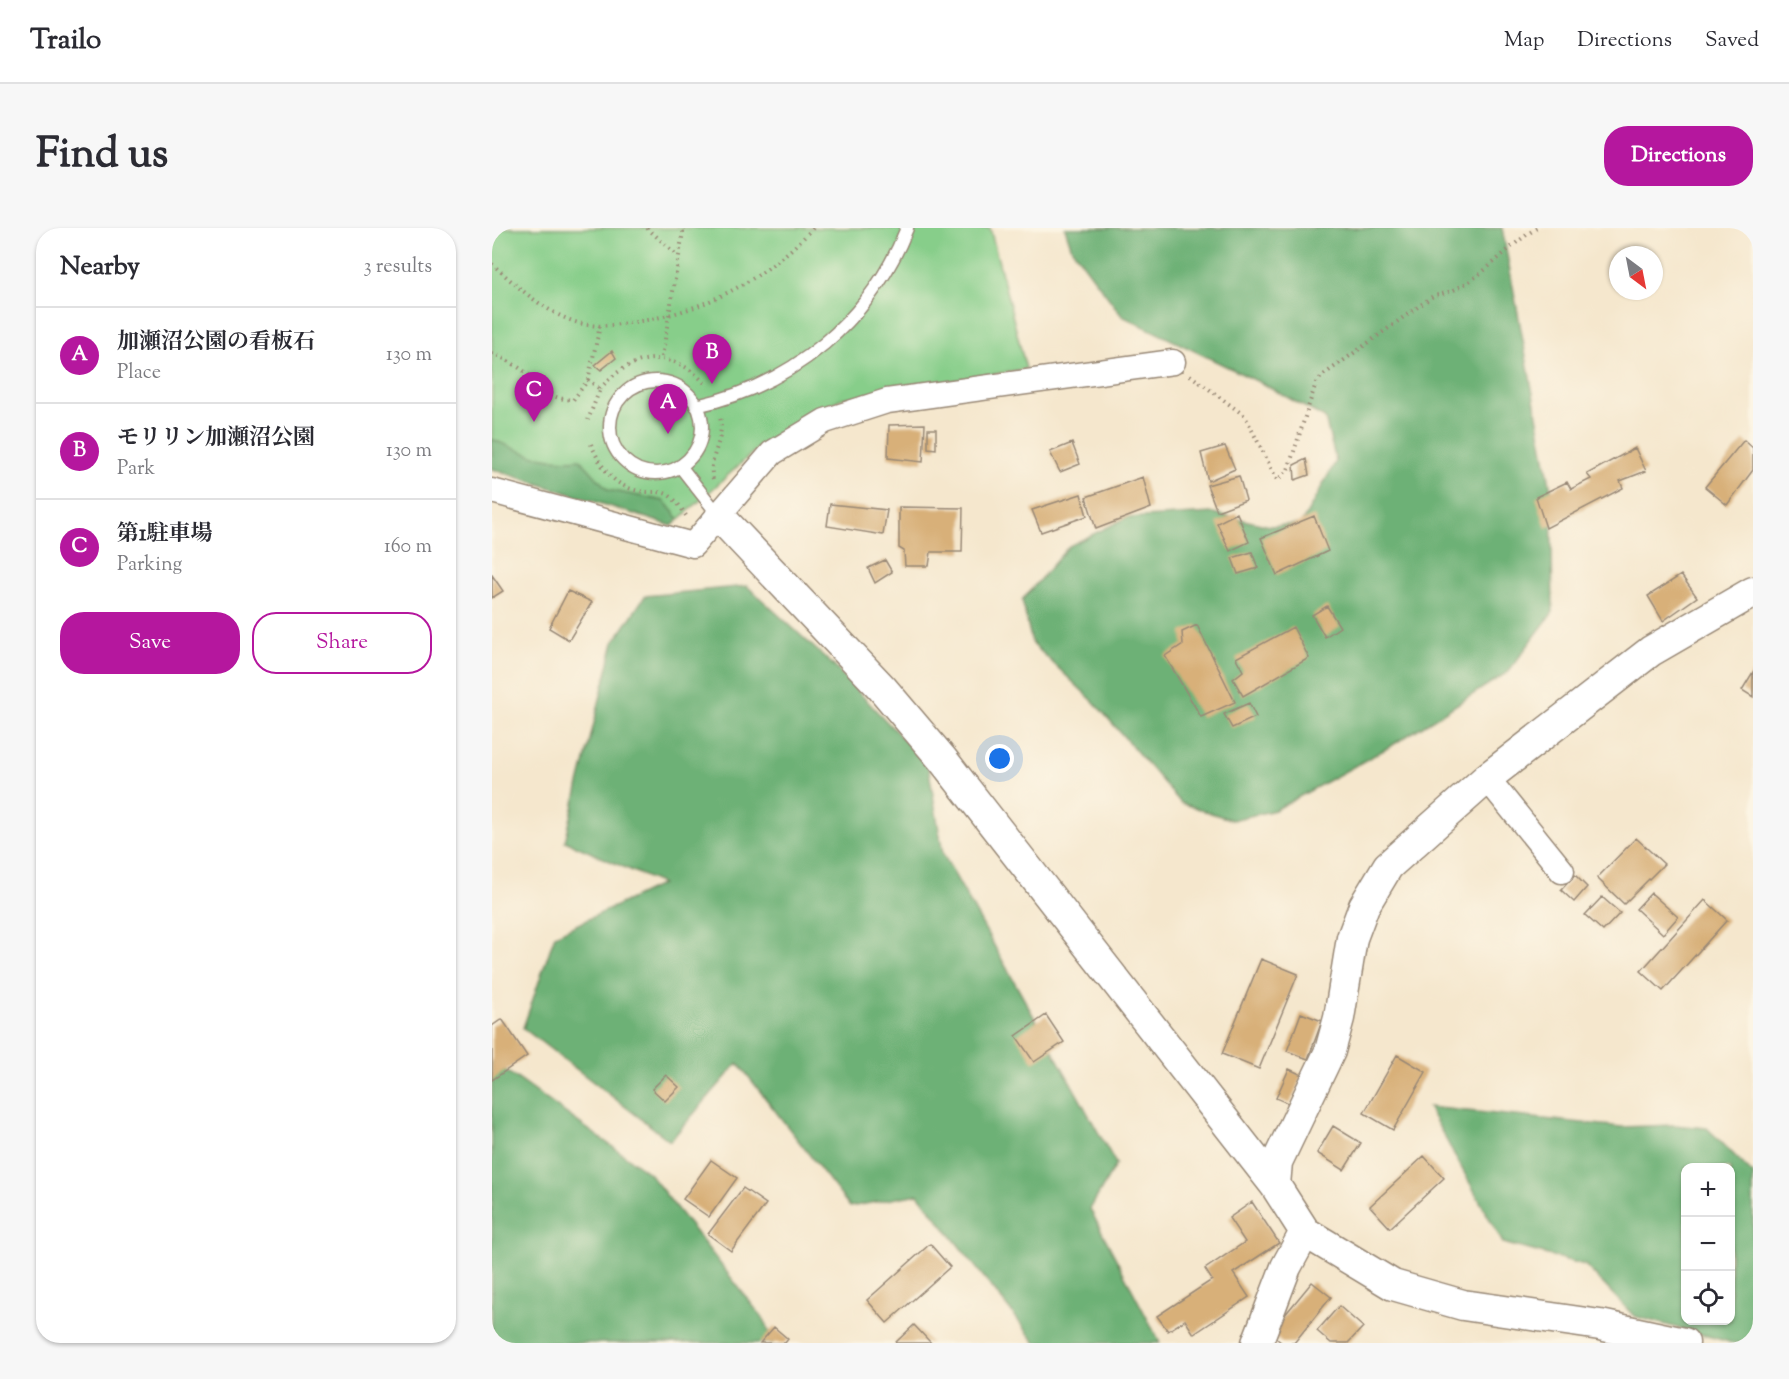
<!DOCTYPE html>
<meta charset="utf-8">
<style>
:root{--surface:#fff;--page:#f7f7f7;--text:#2b2b33;--muted:#7c7c81;--line:#e1e1e2;--accent:#b5179e}
body{margin:0;font-family:"Sorts Mill Goudy","Noto Serif JP",serif;background:var(--page);color:var(--text)}
.controls{position:absolute;right:18px;bottom:18px;display:grid;overflow:hidden;border-radius:12px;box-shadow:0 2px 4px #0004}
.controls button{width:54px;height:54px;display:grid;place-items:center;padding:0;border:0;border-bottom:2px solid var(--line);background:var(--surface);color:var(--text);font:30px sans-serif}
.compass{position:absolute;left:1117px;top:18px;width:54px;height:54px;border-radius:50%;background:var(--surface);box-shadow:0 2px 4px #0004;rotate:148deg}
.you{position:absolute;left:508px;top:531px;width:21px;height:21px;margin:-15px;border:4px solid #fff;border-radius:50%;background:#1a73e8;box-shadow:0 0 0 9px #1a73e833}
.badge{display:grid;place-items:center;width:39px;height:39px;border-radius:50%;background:var(--accent);color:#fff;font-size:20px;font-weight:700}
.pin{position:absolute;translate:-50% -50px;filter:drop-shadow(0 2px 3px #0008)}
.pin::after{content:'';position:absolute;top:32px;width:21px;height:18px;background:inherit;clip-path:polygon(0 0,100% 0,50% 100%)}
.list{margin:0;padding:0;list-style:none}
h2{display:flex;justify-content:space-between;align-items:center;height:78px;margin:0;padding:0 24px;font-size:26px}
h2 small{font-size:20px;font-weight:400;color:var(--muted)}
.list li{display:grid;grid-template-columns:39px 1fr auto;gap:18px;align-items:center;box-sizing:border-box;height:96px;padding:0 24px;border-top:2px solid var(--line)}
.list b{display:block;font-size:22px;white-space:nowrap}
.list p{margin:0;font-size:20px;white-space:nowrap;color:var(--muted)}
.list em{font-size:20px;font-style:normal;color:var(--muted)}
.actions{display:flex;gap:12px;padding:18px 24px}
.actions a{flex:1;padding:14px 0;border:2px solid var(--accent);border-radius:24px;text-align:center;font-size:21px;color:var(--accent)}
.actions .main{background:var(--accent);color:#fff}
.icon{flex:none;width:33px;height:33px;fill:none;stroke:currentColor;stroke-width:2;stroke-linecap:round;stroke-linejoin:round}
.map{position:relative;flex:none;width:1261px;height:1115px;overflow:hidden;border-radius:24px}
header{display:flex;align-items:center;gap:36px;box-sizing:border-box;height:84px;padding:0 30px;background:var(--surface);border-bottom:2px solid var(--line)}
header strong{font-size:28px}
nav{display:flex;gap:33px;margin-inline-start:auto;font-size:21px}
.intro{display:flex;align-items:center;justify-content:space-between;box-sizing:border-box;height:144px;padding:0 36px}
h1{margin:0;font-size:42px}
.button{padding:15px 27px;border-radius:24px;background:var(--accent);color:#fff;font-size:21px;font-weight:700}
main{display:flex;gap:36px;padding:0 36px}
aside{flex:1;background:var(--surface);border-radius:24px;box-shadow:0 2px 4px #0004}
.map>svg:first-child{display:block}
.green{fill:#87ce8a;stroke:#617c54;stroke-width:1.5}
.forest{fill:#6db176;stroke:#546e4a;stroke-width:1.5;fill-rule:evenodd}
.building{fill:#d8b079}
.lines{fill:none;stroke-linecap:round;stroke-linejoin:round}
.service-casing{stroke:#988876;stroke-width:15}
.minor-casing{stroke:#988876;stroke-width:27}
.tertiary-casing{stroke:#988876;stroke-width:33}
.path{stroke:#988876;stroke-width:4;stroke-dasharray:1.5 4.5;stroke-linecap:butt}
.service{stroke:#fff;stroke-width:12}
.minor{stroke:#fff;stroke-width:24}
.tertiary{stroke:#fff;stroke-width:30}
</style>
<header>
<strong>Trailo</strong>
<nav><a>Map</a><a>Directions</a><a>Saved</a></nav>
</header>
<div class="intro"><h1>Find us</h1><a class="button">Directions</a></div>
<main>
<aside>
<h2>Nearby<small>3 results</small></h2>
<ul class="list">
<li><span class="badge">A</span><div><b>加瀬沼公園の看板石</b><p>Place</p></div><em>130 m</em></li>
<li><span class="badge">B</span><div><b>モリリン加瀬沼公園</b><p>Park</p></div><em>130 m</em></li>
<li><span class="badge">C</span><div><b>第1駐車場</b><p>Parking</p></div><em>160 m</em></li>
</ul>
<div class="actions"><a class="main">Save</a><a>Share</a></div>
</aside>
<div class="map">
<svg width="1261" height="1115" viewBox="0 0 1261 1115">
<rect width="100%" height="100%" fill="#fcf5e5"/>
<filter id="ink" filterUnits="userSpaceOnUse"><feTurbulence type="fractalNoise" baseFrequency=".0167" numOctaves="2"/><feDisplacementMap in="SourceGraphic" scale="12" xChannelSelector="R" yChannelSelector="G"/><feConvolveMatrix kernelMatrix="1 2 1 2 8 2 1 2 1" color-interpolation-filters="sRGB"/></filter>
<filter id="wash" filterUnits="userSpaceOnUse"><feTurbulence type="fractalNoise" baseFrequency=".008" numOctaves="4" result="noise"/><feDisplacementMap in="SourceGraphic" scale="24" xChannelSelector="R" yChannelSelector="G"/><feGaussianBlur stdDeviation="1.35" result="paint"/><feColorMatrix in="noise" values="0 0 0 0 0 0 0 0 0 0 0 0 0 0 0 0 0 1.4 0 .05"/><feComposite in="paint" operator="in"/></filter>
<g filter="url(#wash)">
<rect width="100%" height="100%" fill="#f5e7cd"/>
<path class="green" d="M0,0H498L534,141L348,171L267,219L180,298L0,241Z"/>
<path class="forest" d="M573,0H1010L1059,262L1061,384L1016,444L899,518L783,582L740,592L689,575L602,474L540,415L530,372L577,318L634,290L721,285L778,298L809,296L844,233L833,190L771,156L630,88L580,21Z
M0,211C33,225 51,235 88,231L116,262L172,273L187,291L180,298L0,241Z
M255,358L340,436L436,537L451,626L624,936L598,981L668,1115H544L426,966L358,979L246,835L178,913L31,800L63,707L170,656L73,613L122,414L153,368Z
M0,835L23,849L157,945L273,1093L281,1115H0Z
M936,879L1130,899L1182,897L1215,900L1261,946V1115H1241L1142,1088L1093,1037L1011,1015ZM1194,940H1238V1092H1194Z"/>
<g id="blocks">
<path class="building" d="M120,123L124,130L109,142L103,137Z
M433,196L431,234L396,230L397,197Z
M436,201H444V221L436,220Z
M1252,212L1261,220V242L1235,277L1213,259Z
M580,215L588,236L568,244L558,224Z
M733,218L743,241L716,253L709,225Z
M1143,220L1154,243L1128,253L1131,260L1054,300L1044,269L1075,254L1079,261L1099,251L1095,246Z
M814,231L817,247L803,252L802,237Z
M747,248L754,272L725,283L715,257Z
M651,249L659,280L604,301L594,269Z
M589,266L595,288L549,304L540,282Z
M338,276L395,282L391,307L335,298Z
M407,279L471,280L470,324H439L437,338H413L412,323L407,320Z
M745,285L757,314L738,323L725,295Z
M822,288L836,323L785,347L769,310Z
M760,324L766,340L746,346L740,330Z
M393,332L400,344L383,355L376,340Z
M0,347L11,363L0,370Z
M1189,347L1205,369L1171,393L1156,368Z
M76,363L100,374L77,412L57,400Z
M835,378L848,399L833,409L820,387Z
M705,397L743,474L709,489L673,428L691,416L690,404Z
M801,399L817,430L751,468L741,451L751,443L744,430Z
M1261,444V469L1250,462Z
M757,475L764,489L740,500L732,486Z
M1144,610L1172,636L1132,676L1105,650Z
M1083,647L1095,659L1082,674L1069,662Z
M1159,665L1186,689L1171,706L1144,681Z
M1110,669L1128,685L1111,703L1093,687Z
M1213,672L1235,692L1171,763L1149,743Z
M769,731L806,746L767,841L730,826Z
M809,785L830,793L816,831L795,823Z
M554,787L572,814L542,834L524,808Z
M10,791L35,828L0,852V798Z
M905,827L934,844L901,902L872,885Z
M797,841L810,847L798,876L784,870Z
M174,847L187,859L173,873L160,861Z
M841,898L869,915L852,942L825,925Z
M932,928L952,950L898,1000L878,978Z
M219,932L245,950L217,989L191,971Z
M251,960L274,976L239,1023L216,1006Z
M760,974L787,1015L741,1045L757,1069L702,1106L693,1092L676,1103L665,1088L720,1052L713,1041L753,1014L737,990Z
M438,1016L458,1039L395,1095L375,1072Z
M820,1054L839,1069L802,1115H790L778,1105Z
M847,1078L871,1099L856,1115H839L825,1103Z
M422,1097L439,1115H403Z
M282,1099L296,1111L293,1115H268Z"/>
</g>
</g>
<g filter="url(#ink)">
<use href="#blocks" fill-opacity="0" stroke="#988876" stroke-width="1.5"/>
<g class="lines">
<defs>
<path id="service" d="M118 199a46 46 0 1 1 92 0a46 46 0 1 1-92 0Z
M204,178C301,157 379,92 415,0
M188,238L228,289"/>
<path id="minor" d="M0,263L201,317L280,225L333,193L395,173L681,134
M995,550L1070,643"/>
<path id="tertiary" d="M228,289L390,460L451,532L783,957L813,1004L901,1057L971,1077L1108,1097L1192,1115
M783,957L785,934L838,823L847,790L860,710L872,678L896,638L995,550L1159,423L1261,364
M765,1115L794,1039L813,1004"/>
</defs>
<use href="#service" class="service-casing"/>
<use href="#minor" class="minor-casing"/>
<use href="#tertiary" class="tertiary-casing"/>
<path class="path" d="M155,0L186,28
M0,36C25,58 54,86 87,95C105,100 123,97 142,94C211,84 273,52 321,0
M0,125C13,131 26,138 37,147C58,162 50,169 81,172L96,152L108,161L96,192
M170,129L191,4L188,0
M698,147L753,188L785,252L796,242L824,155L830,148L941,68C984,61 1010,21 1045,0
M96,152L108,98
M108,161C139,124 183,119 215,158
M99,216C109,239 121,259 148,263C155,265 164,263 172,265C182,268 189,280 195,289
M221,251C215,229 233,215 228,189"/>
<use href="#service" class="service"/>
<use href="#minor" class="minor"/>
<use href="#tertiary" class="tertiary"/>
</g>
</g>
</svg>
<div class="controls">
<button>+</button>
<button>−</button>
<button><svg class="icon" aria-label="locate" viewBox="0 0 24 24"><circle cx="12" cy="12" r="6"/><path d="M12 2v4M12 18v4M2 12h4M18 12h4"/></svg></button>
</div>
<svg class="compass" viewBox="-18 -18 36 36"><path d="M0-13l5 13h-10z" fill="#e53935"/><path d="M0 13l5-13h-10z" fill="#7c7c81"/></svg>
<div class="you"></div>
<div class="pin badge" style="left:176px;top:206px">A</div>
<div class="pin badge" style="left:220px;top:156px">B</div>
<div class="pin badge" style="left:42px;top:194px">C</div>
</div>
</main>
